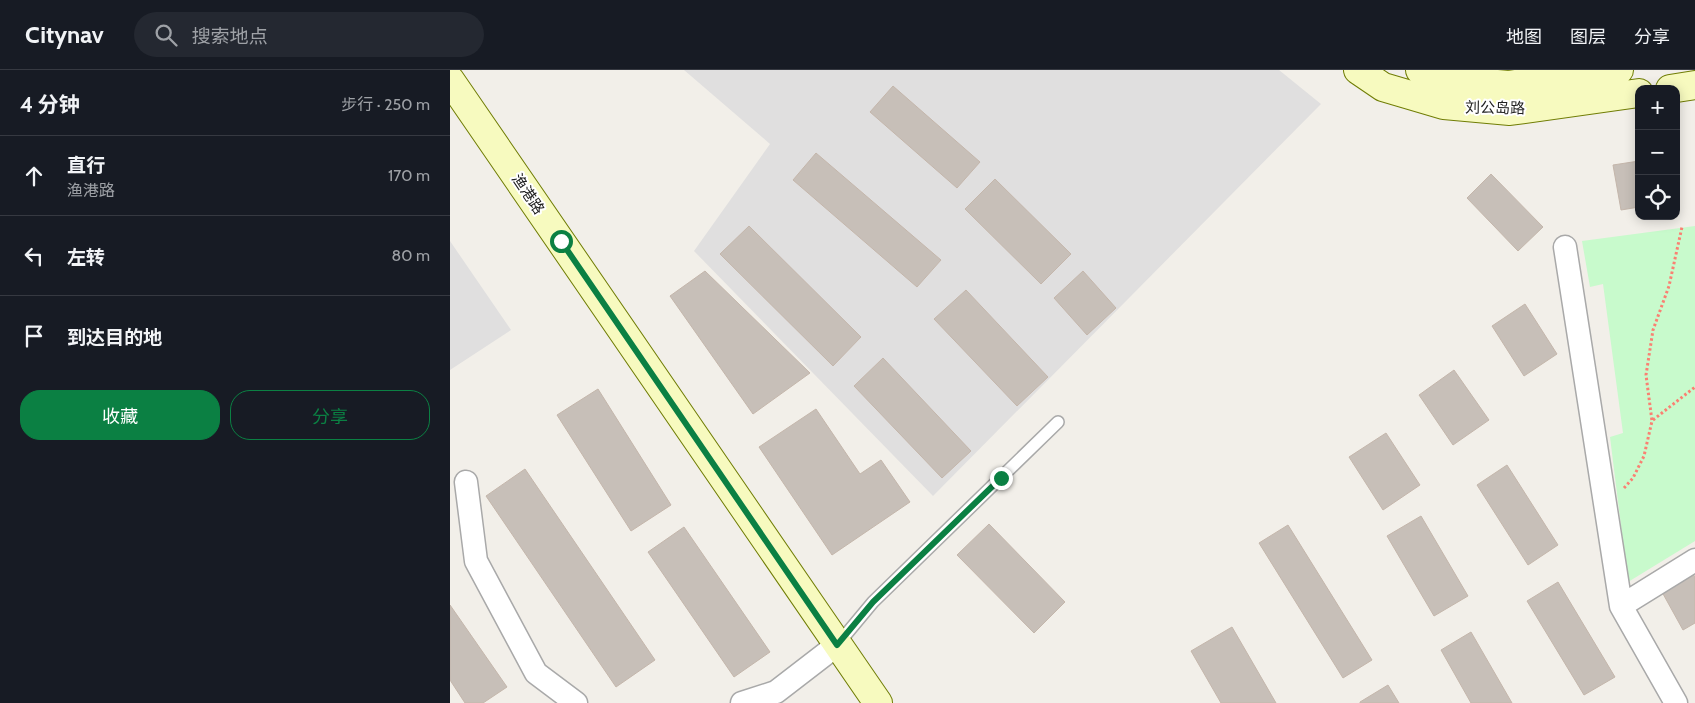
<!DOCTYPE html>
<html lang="zh">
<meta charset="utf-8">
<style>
:root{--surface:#171b24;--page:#242831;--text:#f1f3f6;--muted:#9ea1a6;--line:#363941;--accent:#0b8043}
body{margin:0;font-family:Cabin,"Noto Sans SC",sans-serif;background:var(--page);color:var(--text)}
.controls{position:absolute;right:15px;top:15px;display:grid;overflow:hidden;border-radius:10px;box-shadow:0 2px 12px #0003}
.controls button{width:45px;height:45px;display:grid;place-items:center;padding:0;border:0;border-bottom:1px solid var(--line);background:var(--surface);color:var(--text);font:25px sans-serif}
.stop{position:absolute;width:15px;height:15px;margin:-11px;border:4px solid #0b8043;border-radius:50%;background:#fff}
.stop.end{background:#0b8043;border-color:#fff;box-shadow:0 1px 5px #0008}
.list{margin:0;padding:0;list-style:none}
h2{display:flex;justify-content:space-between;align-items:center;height:65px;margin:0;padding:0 20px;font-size:21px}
h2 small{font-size:16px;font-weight:400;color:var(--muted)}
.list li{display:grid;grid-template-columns:32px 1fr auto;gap:15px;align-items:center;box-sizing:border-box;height:80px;padding:0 20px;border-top:1px solid var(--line)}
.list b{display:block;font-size:19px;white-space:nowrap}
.list p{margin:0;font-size:16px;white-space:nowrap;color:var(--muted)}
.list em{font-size:16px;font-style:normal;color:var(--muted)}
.actions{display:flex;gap:10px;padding:15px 20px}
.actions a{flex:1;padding:11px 0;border:1px solid var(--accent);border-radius:20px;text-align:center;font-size:18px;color:var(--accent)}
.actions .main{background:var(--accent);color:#fff}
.icon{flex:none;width:28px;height:28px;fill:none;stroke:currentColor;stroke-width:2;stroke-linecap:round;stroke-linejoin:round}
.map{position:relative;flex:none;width:1245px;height:633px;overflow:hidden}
header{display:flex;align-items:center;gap:30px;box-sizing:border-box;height:70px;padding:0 25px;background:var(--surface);border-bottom:1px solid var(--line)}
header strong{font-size:24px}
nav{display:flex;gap:28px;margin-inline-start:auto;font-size:18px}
.search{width:350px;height:45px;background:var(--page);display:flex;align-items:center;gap:12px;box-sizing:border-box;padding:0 18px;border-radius:28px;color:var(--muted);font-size:19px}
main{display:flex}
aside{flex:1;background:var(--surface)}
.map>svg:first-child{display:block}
.residential{fill:#e0dfdf}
.park{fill:#c8facc}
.building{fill:#c7bfb8;stroke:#c4b6ab}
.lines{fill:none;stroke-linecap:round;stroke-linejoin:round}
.lane-casing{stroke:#a9a9a9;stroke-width:14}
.street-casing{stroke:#a9a9a9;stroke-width:25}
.secondary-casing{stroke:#707d05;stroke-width:30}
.path{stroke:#fa8072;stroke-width:3;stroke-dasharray:2.5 2.5;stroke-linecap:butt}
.lane{stroke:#fff;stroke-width:11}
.street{stroke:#fff;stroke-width:22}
.secondary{stroke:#f7fabf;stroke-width:28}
.route{stroke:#0b8043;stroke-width:6}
.labels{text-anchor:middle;stroke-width:4;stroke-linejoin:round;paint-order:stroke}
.street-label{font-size:15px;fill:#222;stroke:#fff}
</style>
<header>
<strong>Citynav</strong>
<div class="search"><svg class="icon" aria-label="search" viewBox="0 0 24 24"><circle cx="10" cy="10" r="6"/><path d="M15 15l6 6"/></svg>搜索地点</div>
<nav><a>地图</a><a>图层</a><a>分享</a></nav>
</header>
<main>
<aside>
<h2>4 分钟<small>步行 · 250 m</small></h2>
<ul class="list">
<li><svg class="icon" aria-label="ahead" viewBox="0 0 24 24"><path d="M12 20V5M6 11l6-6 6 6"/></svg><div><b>直行</b><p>渔港路</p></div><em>170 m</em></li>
<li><svg class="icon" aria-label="left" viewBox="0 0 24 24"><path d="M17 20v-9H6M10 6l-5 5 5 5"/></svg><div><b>左转</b></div><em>80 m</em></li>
<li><svg class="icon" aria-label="arrive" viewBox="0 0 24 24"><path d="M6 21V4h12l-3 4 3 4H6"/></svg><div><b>到达目的地</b></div></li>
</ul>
<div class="actions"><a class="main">收藏</a><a>分享</a></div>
</aside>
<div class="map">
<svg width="1245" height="633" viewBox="0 0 1245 633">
<rect width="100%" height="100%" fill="#f2efe9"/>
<path class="residential" d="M234,0H829L871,34L483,426L244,181L320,74Z
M0,171L61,260L0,300Z"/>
<path class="park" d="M1245,156V471L1178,512L1160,367L1173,363L1153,214L1140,217L1132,171Z"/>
<path class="building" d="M443,16L530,92L507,118L420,42Z
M366,83L491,190L467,217L343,110Z
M1189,91V137L1171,140L1163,95Z
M1041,104L1093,157L1068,181L1017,128Z
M545,109L621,184L591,214L515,139Z
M299,156L411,267L383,296L270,184Z
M255,201L360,303L303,344L220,226Z
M633,201L666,238L637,265L604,228Z
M516,220L598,307L567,336L484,249Z
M1075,234L1107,284L1074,306L1042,256Z
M433,288L521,381L492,408L404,316Z
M1004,300L1039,350L1003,375L969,325Z
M148,319L221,435L181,461L107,345Z
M366,339L410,404L431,390L460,432L382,485L309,377Z
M936,363L970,415L933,440L899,387Z
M1057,395L1108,475L1078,495L1027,415Z
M75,399L205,590L166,617L36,426Z
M971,446L1018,526L984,546L937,466Z
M539,454L615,532L584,563L507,485Z
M838,455L922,590L893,608L809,473Z
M234,457L320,582L284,607L198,482Z
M1243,504L1245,507V553L1233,560L1212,522Z
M1108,512L1165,607L1134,625L1077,531Z
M0,535L57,617L33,633H15L0,610Z
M782,557L826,633H771L741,581Z
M1021,562L1062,633H1021L991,580Z
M938,615L949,633H910V632Z"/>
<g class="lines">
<defs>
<path id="lane" d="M388,574L423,532L608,352"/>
<path id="street" d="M1115,177L1171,536L1226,633
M16,412L26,491L86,603L126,633
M1171,536L1245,490
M292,633L326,622L387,575"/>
<path id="secondary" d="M908,0L933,17L994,35L1060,41L1189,23
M970,0L1004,10L1058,15L1169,0
M0,10L428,633
M1220,19L1245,15"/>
</defs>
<use href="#lane" class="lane-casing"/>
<use href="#street" class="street-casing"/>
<use href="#secondary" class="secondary-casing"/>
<path class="path" d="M1203,350L1245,317
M1174,418L1183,408L1194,386L1202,351L1196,305L1203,260L1219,216L1232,157"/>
<use href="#lane" class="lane"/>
<use href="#street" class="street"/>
<use href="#secondary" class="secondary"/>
</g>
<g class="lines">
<path class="route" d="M111,171L387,575L423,532L551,408"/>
</g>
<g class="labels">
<g class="street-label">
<text transform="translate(1045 38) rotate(1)" y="5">刘公岛路</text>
<text transform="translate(78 124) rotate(56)" y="5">渔港路</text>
</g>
</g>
</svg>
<div class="controls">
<button>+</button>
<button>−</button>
<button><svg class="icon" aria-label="locate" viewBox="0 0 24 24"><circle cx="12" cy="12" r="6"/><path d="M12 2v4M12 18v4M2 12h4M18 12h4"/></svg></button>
</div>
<div class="stop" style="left:111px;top:171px"></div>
<div class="stop end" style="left:551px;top:408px"></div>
</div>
</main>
